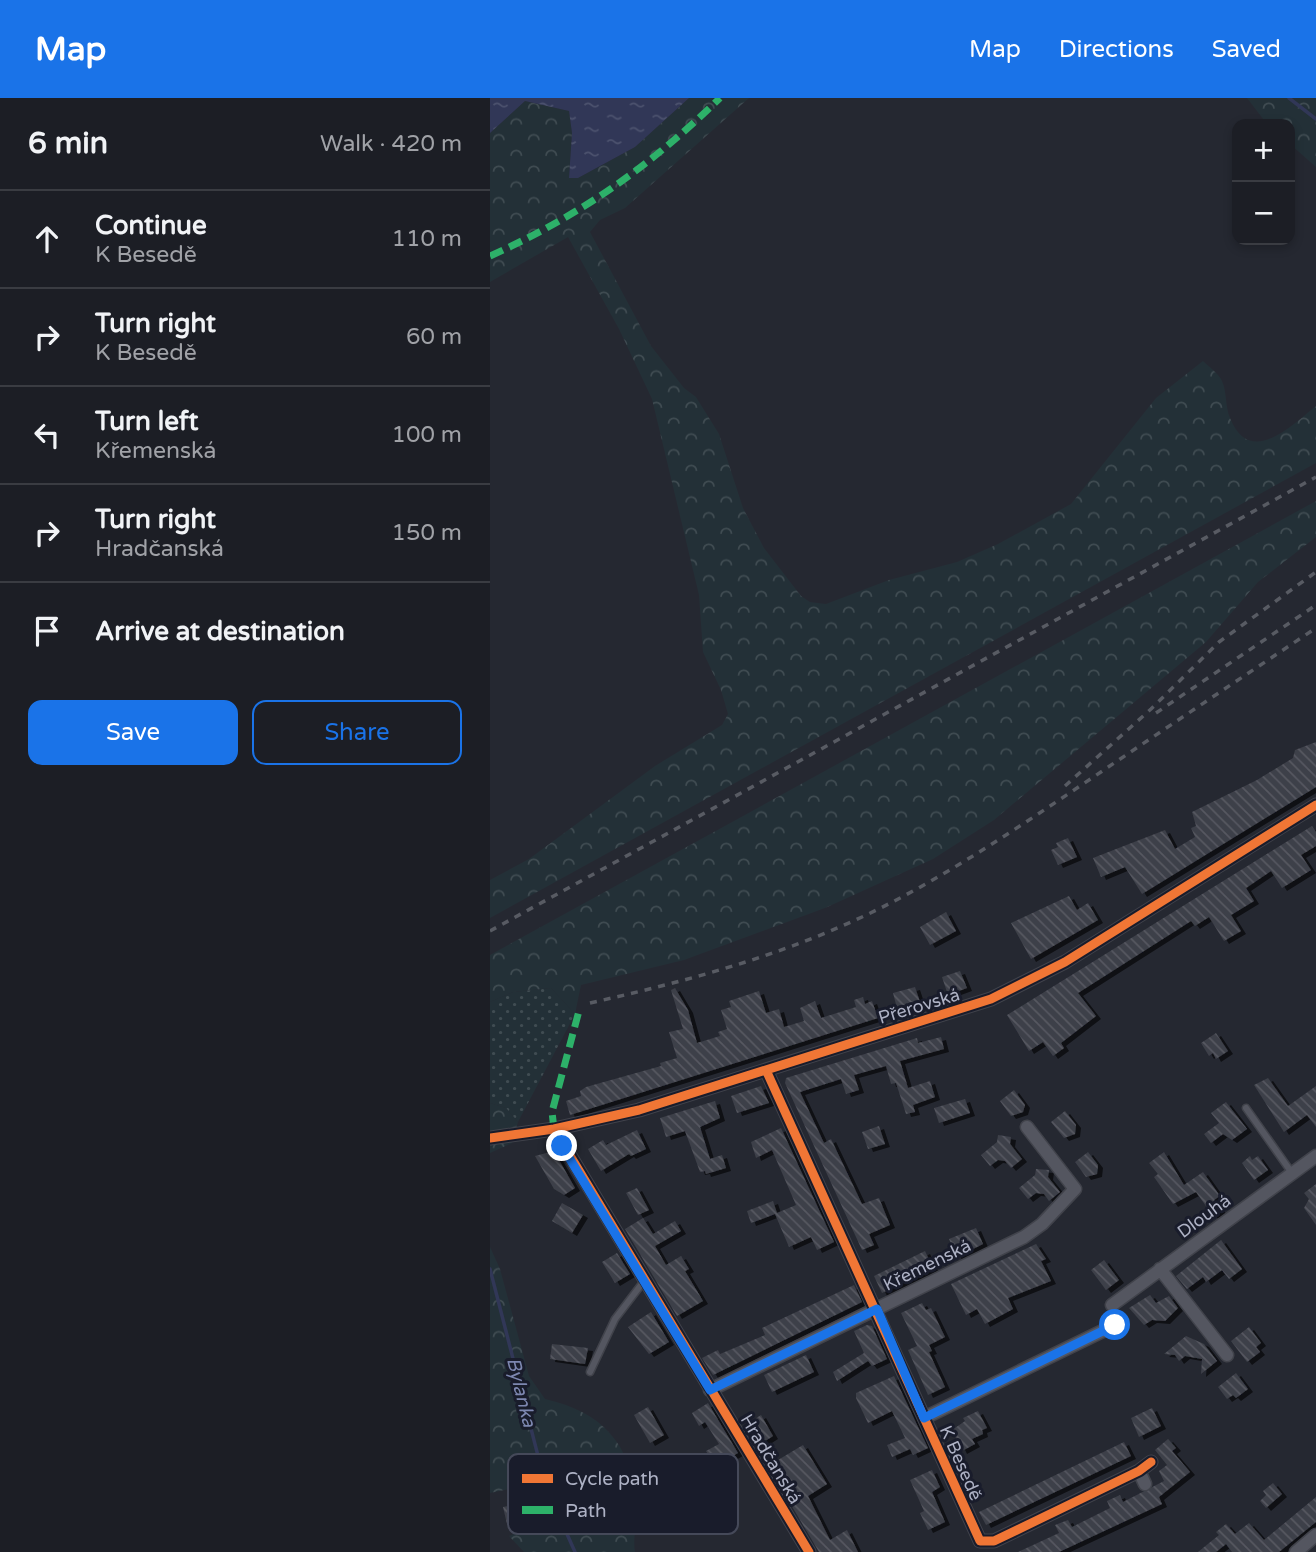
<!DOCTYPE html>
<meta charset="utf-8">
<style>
:root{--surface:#1c1e25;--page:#292b32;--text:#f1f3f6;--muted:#a0a2a7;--line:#3a3c42;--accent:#1a73e8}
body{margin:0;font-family:"Varela Round",sans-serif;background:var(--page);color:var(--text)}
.controls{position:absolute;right:21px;top:21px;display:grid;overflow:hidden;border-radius:14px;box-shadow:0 4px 10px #0003}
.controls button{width:63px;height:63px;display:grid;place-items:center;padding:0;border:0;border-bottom:2px solid var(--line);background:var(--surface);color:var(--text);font:35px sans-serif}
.stop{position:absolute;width:21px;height:21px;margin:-16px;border:5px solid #1a73e8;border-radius:50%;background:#fff}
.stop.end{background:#1a73e8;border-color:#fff;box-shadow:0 2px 7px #0008}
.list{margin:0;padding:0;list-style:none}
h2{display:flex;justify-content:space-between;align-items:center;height:91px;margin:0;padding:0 28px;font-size:30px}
h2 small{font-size:23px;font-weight:400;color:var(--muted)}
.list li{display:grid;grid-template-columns:46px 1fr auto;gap:21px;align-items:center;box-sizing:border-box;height:98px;padding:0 28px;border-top:2px solid var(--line)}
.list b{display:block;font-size:26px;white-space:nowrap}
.list p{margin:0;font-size:23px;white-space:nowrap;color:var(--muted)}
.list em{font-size:23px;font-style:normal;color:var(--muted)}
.actions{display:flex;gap:14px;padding:21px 28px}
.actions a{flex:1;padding:16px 0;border:2px solid var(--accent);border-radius:14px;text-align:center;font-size:24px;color:var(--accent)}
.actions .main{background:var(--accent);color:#fff}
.icon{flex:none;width:38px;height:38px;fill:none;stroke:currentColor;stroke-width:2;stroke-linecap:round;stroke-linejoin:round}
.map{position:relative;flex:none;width:826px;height:1454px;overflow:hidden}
header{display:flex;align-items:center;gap:42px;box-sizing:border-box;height:98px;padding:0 35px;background:var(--accent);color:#fff}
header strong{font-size:33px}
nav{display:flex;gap:38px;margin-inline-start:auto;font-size:24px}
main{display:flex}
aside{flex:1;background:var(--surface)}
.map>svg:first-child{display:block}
.grass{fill:url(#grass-dots)}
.forest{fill:url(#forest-crowns)}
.water{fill:url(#water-ripples)}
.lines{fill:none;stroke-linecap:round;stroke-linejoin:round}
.stream{stroke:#313757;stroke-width:3.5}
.building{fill:url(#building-back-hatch);filter:url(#shadow)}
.lane-casing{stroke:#41434b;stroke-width:9}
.street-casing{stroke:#41434b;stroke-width:15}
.lane{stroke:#545660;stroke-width:6}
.street{stroke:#545660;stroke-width:12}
.rail{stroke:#585b63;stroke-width:3.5;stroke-dasharray:7 7;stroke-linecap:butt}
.quiet{stroke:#2db169;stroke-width:7;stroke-dasharray:14 7;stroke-linecap:butt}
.cycleway-casing{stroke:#191c2b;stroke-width:13}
.cycleway{stroke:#f07635;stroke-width:9}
.route{stroke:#1a73e8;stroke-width:9}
.labels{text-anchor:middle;stroke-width:6;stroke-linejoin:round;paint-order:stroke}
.street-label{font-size:18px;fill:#adb1c4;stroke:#191c2b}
.water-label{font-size:19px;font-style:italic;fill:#7d87b0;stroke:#191c2b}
.key{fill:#191c2b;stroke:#454959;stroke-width:2}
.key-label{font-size:19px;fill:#adb1c4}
</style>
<header>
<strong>Map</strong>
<nav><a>Map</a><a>Directions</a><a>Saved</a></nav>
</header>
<main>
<aside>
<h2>6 min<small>Walk · 420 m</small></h2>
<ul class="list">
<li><svg class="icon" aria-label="ahead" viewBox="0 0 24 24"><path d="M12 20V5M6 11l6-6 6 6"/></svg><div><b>Continue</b><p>K Besedě</p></div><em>110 m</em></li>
<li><svg class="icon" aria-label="right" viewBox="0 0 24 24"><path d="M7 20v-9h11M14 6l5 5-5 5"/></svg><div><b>Turn right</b><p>K Besedě</p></div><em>60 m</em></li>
<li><svg class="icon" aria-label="left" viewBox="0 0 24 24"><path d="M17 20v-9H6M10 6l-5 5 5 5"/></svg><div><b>Turn left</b><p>Křemenská</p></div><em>100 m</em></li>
<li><svg class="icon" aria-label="right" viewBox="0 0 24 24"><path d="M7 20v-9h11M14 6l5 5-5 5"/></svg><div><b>Turn right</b><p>Hradčanská</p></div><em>150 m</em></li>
<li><svg class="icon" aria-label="arrive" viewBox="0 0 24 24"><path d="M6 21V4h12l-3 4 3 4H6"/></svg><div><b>Arrive at destination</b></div></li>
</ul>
<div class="actions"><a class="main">Save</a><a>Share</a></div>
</aside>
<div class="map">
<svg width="826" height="1454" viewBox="0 0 826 1454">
<defs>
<pattern id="grass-dots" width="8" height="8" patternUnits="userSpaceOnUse" patternTransform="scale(1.75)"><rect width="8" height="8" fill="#233037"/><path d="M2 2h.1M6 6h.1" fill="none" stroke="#404c52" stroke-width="1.8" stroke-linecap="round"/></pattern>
<pattern id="forest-crowns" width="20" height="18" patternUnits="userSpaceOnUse" patternTransform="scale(1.75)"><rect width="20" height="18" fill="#233037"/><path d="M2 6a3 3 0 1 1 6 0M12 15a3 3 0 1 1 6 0" fill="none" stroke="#404c52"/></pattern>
<pattern id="water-ripples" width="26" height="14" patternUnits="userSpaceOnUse" patternTransform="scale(1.75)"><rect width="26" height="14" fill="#313757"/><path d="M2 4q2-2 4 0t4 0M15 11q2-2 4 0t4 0" fill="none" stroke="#4c526e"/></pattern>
<pattern id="building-back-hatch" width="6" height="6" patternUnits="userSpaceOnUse" patternTransform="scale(1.75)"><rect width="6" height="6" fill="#3d3f48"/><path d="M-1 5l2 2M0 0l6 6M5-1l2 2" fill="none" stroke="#565861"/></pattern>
<filter id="shadow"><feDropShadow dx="5" dy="3" stdDeviation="0" flood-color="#0009"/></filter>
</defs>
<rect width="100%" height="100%" fill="#252831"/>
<path class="grass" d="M61,890L85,916L28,1024L16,1010L0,1005V904L23,894Z"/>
<path class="forest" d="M199,0H259L135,110L110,122L100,134L161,248L194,290L206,299L229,336L253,410L274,450L311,498L320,504L336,506L399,482L467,464L508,446L581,406L666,300L713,263C719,269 728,275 732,283C737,294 735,308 740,320C760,370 801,328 826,308V365L0,820V782L39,761L165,668L232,627L238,616L231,592L213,554L209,497L162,301L129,231L78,139L0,184V35L35,3L79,13L82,35L79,79L88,80L145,49Z
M757,0H826V69L800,46V26H777Z
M826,403V439L768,484L716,544L504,722L443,761L335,810L194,862L91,887L85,916L61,890L23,894L0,904V857Z
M0,1005L16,1010L28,1024L22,1045L0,1055Z
M0,1149L10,1171L39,1278L55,1301C113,1314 141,1346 147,1406C149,1422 142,1437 145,1454H34L19,1438L50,1425L40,1396L19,1391L0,1395Z"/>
<path class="water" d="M0,0H199L145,49L88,80H79L82,35L79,13L35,3L0,35Z"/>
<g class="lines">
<path class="stream" d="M799,0L826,21
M0,1171L56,1389L85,1454"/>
</g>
<path class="building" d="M826,644V689L652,796L635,769L611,779L603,760L675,732L685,751L705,739L701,730L706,728L702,714L767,682L803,660L805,652Z
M822,728L826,734V748L811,757L821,772L792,790L781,773L756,790L764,803L741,817L751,833L734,843L719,819L705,828L701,823L588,895L606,918L571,945L574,950L563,958L553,944L539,953L517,917Z
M578,740L587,759L568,767L561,752L568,749L566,745Z
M579,798L587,812L598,805L608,822L541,861L521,825Z
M456,814L466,833L440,847L430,829Z
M470,873L477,890L458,897L452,879Z
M425,889L430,904L408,914L403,895Z
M185,890L198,912L207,945L230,938L228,934L237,931L231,912L241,909L239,903L269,893L276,915L289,911L294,929L314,923L310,910L325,903L331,920L366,909L364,902L373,899L375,906L382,903L388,920L80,1017L76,1003L91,998L90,993L96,989L171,968L170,965L187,960L179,934L193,931L181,892Z
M726,935L738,953L726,961L723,955L719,958L711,945Z
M451,939L454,951L410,963L418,990L440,983L445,999L423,1007L425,1014L416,1016L406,985L401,986L396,968L364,977L369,992L356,996L351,981L310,994L334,1045L341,1041L372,1106L389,1100L400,1127L379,1136L384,1147L372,1152L295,985L296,980L427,940L428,945Z
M778,980L798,1008L826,988V1029L817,1017L794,1034L764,987Z
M271,988L279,1005L247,1015L241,998Z
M524,992L535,1007L533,1014L521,1018L510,1003Z
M475,1001L480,1015L449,1025L444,1010Z
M225,1003L230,1020L210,1029L220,1061L232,1057L236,1070L216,1076L215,1073L210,1074L195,1033L176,1039L170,1020Z
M736,1004L757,1031L742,1042L733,1036L721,1045L714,1036L729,1025L721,1015Z
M575,1013L586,1027L585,1036L574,1040L561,1024Z
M389,1028L395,1046L378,1051L372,1034Z
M291,1030L344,1144L327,1152L321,1139L299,1149L285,1116L261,1125L257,1113L283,1103L287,1115L306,1107L282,1052L266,1060L261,1044Z
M147,1032L156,1051L141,1058L139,1056L111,1073L98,1051L113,1042L116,1047Z
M508,1037L521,1039L520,1046L532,1061L521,1070L515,1063L508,1062L500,1068L491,1057L507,1044Z
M60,1054L65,1055L85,1090L74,1097L64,1091L45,1058Z
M598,1054L608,1067L607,1076L596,1079L585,1064Z
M674,1054L694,1087L713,1074L730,1098L724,1102L731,1113L723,1118L706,1094L683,1106L664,1079L668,1076L659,1065Z
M760,1058L762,1062L768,1058L778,1072L764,1082L752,1065Z
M546,1071L559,1072L558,1079L570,1094L559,1103L554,1096L546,1095L538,1101L529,1090L545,1077Z
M826,1086V1127L814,1110L819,1101L814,1095Z
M147,1090L159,1112L148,1117L136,1095Z
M72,1105L93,1117L82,1135L62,1123Z
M153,1120L163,1136L185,1123L191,1133L165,1148L176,1167L191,1158L199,1171L195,1173L213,1203L187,1218L135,1131Z
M486,1130L493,1146L467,1159L459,1141Z
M731,1142L752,1171L739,1181L732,1172L716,1184L713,1179L697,1191L686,1178Z
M546,1146L556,1161L551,1163L561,1183L518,1200L523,1211L495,1226L487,1211L476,1217L461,1186Z
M435,1153L443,1170L392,1195L384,1178Z
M127,1155L140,1176L125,1185L112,1164Z
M614,1162L629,1182L616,1192L601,1172Z
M364,1187L372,1204L278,1250L223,1277L212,1260L228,1252L230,1256L275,1237L272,1230Z
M660,1197L666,1205L679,1198L688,1210L675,1223L662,1222L654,1227L639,1210Z
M432,1205L436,1212L441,1210L455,1239L439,1247L442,1253L439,1254L455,1289L438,1297L418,1252L427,1248L411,1215Z
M161,1214L179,1244L159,1256L138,1229Z
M377,1227L382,1228L397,1261L382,1268L378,1263L347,1283L343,1274L374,1255L364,1233Z
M759,1229L771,1245L766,1249L770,1254L757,1264L741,1243Z
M696,1238L714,1246L727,1263L711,1276L712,1261L695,1258L689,1263L685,1257L674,1256Z
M62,1246L98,1250L95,1266L60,1261Z
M316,1257L324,1274L282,1294L274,1277Z
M746,1275L758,1291L746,1300L743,1297L737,1301L728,1289Z
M404,1278L438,1350L423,1357L420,1351L402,1359L397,1347L415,1340L402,1313L378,1325L366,1300V1295Z
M218,1305L248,1355L225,1368L216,1353L229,1346L215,1324L209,1328L202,1315Z
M158,1309L174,1337L160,1345L144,1317Z
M662,1310L671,1328L649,1339L641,1320Z
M488,1313L497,1330L492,1332L493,1336L482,1341L485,1346L472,1353L462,1332L475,1323L473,1320Z
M271,1317L283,1338L266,1349L254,1328Z
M678,1341L686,1350L682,1353L700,1374L669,1399L672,1406L569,1454H528L569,1435L565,1427L578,1422L582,1429L620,1410L617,1403L630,1397L633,1404L674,1383L669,1373L677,1367L665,1352Z
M634,1344L641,1358L496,1427L489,1414Z
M313,1347L337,1386L318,1398L340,1442L357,1432L368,1454H329L278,1368Z
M442,1372L450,1389L442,1394L455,1424L438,1432L430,1415L434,1413L420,1382Z
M783,1385L792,1396L776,1410L770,1403L776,1397L773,1393Z
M826,1399V1424L789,1454H742L736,1446L726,1454H708L729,1437L726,1434L736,1426L745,1436L759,1425L774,1442Z
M31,1401L36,1421L17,1426L13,1409L18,1408L17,1405Z"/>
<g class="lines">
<defs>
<path id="lane" d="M756,1010L802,1075
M100,1274L125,1221L154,1183"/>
<path id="street" d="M276,972L490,1443H504L649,1373L661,1364
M64,1031L319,1454
M0,1040L64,1031L149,1012L501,901L575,864L826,707
M670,1171L737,1257
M622,1207L826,1058
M220,1292L534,1139L552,1126L585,1091L537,1029
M434,1320L625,1227
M649,1373L655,1386
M806,1454L826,1437"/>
</defs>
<use href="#lane" class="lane-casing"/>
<use href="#street" class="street-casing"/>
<use href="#lane" class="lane"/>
<use href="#street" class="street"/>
<path class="rail" d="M666,615L826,507
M575,688L661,611L729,544L826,474
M0,833L826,379
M100,905C193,884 284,860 372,819C453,781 527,730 602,680C676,630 751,580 826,530"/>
<path class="quiet" d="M0,158C91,117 159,69 230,0
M64,1031L62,1014L90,909"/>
<defs>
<path id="cycleway" d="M276,972L490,1443H504L649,1373L661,1364
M64,1031L319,1454
M0,1040L64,1031L149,1012L501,901L575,864L826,707"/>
</defs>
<use href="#cycleway" class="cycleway-casing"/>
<use href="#cycleway" class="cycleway"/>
</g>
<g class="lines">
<path class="route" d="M72,1048L220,1292L387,1211L434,1320L625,1227"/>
</g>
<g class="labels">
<g class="street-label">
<text transform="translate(429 908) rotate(-17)" y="6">Přerovská</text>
<text transform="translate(714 1118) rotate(-36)" y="6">Dlouhá</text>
<text transform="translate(437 1167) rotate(-26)" y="6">Křemenská</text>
<text transform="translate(281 1361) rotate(59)" y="6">Hradčanská</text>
<text transform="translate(471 1365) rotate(66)" y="6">K Besedě</text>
</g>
<g class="water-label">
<text transform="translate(32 1294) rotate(76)" y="7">Bylanka</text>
</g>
</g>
<rect x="18" y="1356" width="230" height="80" rx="10" class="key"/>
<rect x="32" y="1376" width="31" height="9" fill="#f07635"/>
<rect x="32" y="1408" width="31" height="8" fill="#2db169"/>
<g class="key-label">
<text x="75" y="1387">Cycle path</text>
<text x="75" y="1419">Path</text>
</g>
</svg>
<div class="controls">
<button>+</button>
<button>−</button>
</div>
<div class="stop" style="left:625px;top:1227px"></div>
<div class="stop end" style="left:72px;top:1048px"></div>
</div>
</main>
